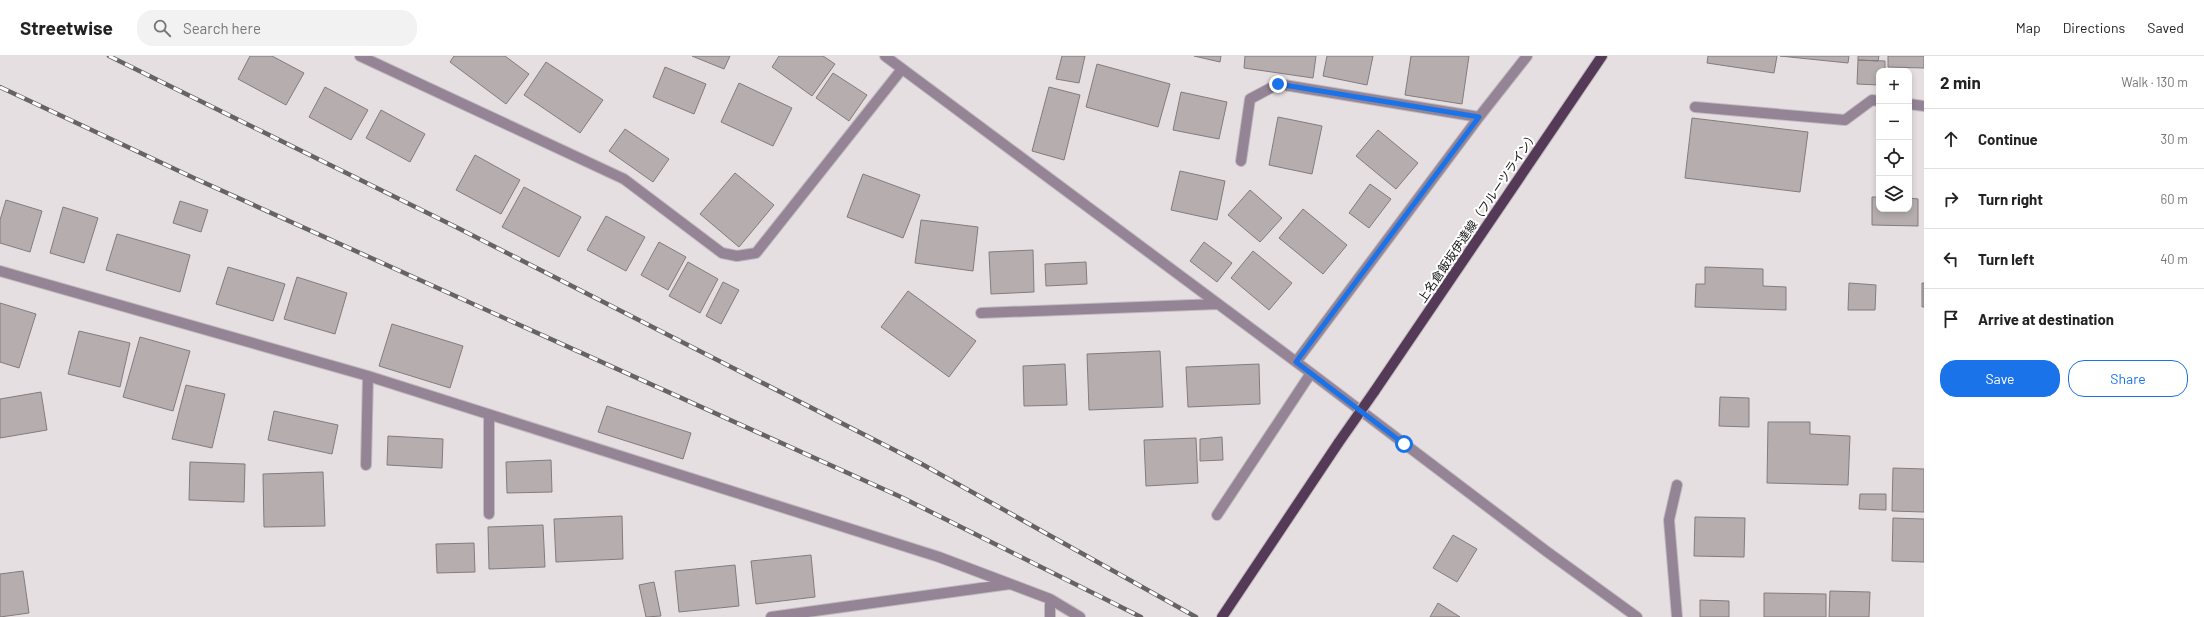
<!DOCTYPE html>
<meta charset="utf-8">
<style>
:root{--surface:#fff;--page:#f2f2f2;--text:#222;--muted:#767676;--line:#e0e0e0;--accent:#1a73e8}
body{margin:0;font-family:Barlow,"Noto Sans JP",sans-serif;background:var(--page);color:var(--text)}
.controls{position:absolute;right:12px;top:12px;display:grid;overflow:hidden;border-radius:8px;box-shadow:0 2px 6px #0003}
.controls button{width:36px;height:36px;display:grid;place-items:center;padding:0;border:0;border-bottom:1px solid var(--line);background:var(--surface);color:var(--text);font:20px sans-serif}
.stop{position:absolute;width:12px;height:12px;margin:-9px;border:3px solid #1a73e8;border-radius:50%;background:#fff}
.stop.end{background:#1a73e8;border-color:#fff;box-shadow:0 1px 4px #0008}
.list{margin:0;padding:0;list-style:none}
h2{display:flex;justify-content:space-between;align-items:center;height:52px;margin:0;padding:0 16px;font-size:17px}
h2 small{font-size:13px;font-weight:400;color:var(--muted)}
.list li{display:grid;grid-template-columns:26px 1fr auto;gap:12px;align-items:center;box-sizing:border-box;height:60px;padding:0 16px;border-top:1px solid var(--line)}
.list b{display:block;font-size:15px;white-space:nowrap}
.list em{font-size:13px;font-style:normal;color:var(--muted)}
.actions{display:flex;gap:8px;padding:12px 16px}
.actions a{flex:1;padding:9px 0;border:1px solid var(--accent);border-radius:16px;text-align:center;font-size:14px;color:var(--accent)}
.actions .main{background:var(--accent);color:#fff}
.icon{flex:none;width:22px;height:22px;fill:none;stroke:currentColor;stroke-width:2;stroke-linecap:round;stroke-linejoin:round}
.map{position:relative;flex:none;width:1924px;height:561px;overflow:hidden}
header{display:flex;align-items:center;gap:24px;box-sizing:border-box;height:56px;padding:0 20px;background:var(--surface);border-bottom:1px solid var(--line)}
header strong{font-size:19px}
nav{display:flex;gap:22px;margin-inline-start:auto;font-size:14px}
.search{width:280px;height:36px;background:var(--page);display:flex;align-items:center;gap:10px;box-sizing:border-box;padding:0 14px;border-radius:16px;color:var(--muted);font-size:15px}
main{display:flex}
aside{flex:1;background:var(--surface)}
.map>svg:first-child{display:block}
.building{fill:#b6aeae;stroke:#837b7c}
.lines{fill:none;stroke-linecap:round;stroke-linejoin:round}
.minor-casing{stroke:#c0babd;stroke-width:12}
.primary-casing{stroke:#c0babd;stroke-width:12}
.minor{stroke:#948496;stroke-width:10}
.primary{stroke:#543a57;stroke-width:10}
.rail-casing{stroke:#676365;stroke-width:4.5}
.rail{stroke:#fff;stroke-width:3;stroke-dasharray:9;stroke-linecap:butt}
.primary-bridge-casing{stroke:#c0babd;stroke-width:12;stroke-linecap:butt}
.primary-bridge{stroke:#543a57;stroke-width:10}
.route{stroke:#1a73e8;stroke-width:5}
.labels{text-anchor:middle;stroke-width:4;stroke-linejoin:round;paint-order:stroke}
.street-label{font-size:12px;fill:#141213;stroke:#fff}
</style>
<header>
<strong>Streetwise</strong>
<div class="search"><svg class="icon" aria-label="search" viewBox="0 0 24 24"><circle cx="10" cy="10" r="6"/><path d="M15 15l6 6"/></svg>Search here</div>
<nav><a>Map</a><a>Directions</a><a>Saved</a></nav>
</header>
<main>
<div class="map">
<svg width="1924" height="561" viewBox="0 0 1924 561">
<rect width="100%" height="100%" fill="#e6dfe2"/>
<path class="building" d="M250,0H272L304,17L286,49L238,23Z
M454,0H505L529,18L506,48L450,6Z
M692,0H730L724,13Z
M779,0H823L835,8L812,40L772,11Z
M1062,0H1085L1079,27L1056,23Z
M1194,0H1221L1220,6Z
M1245,0H1316L1313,22L1244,12Z
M1327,0H1373L1367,29L1323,20Z
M1411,0H1469L1462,48L1405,39Z
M1708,0H1777L1774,17L1707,7Z
M1780,0H1849L1848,7Z
M1858,0H1879L1878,5L1858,4Z
M1888,0H1924V12L1888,11Z
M1858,4L1885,5V15H1879V29L1857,28Z
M546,6L603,44L580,77L524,39Z
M1097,8L1170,28L1158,71L1086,51Z
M665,11L706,28L694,58L653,41Z
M833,17L867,39L849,65L816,42Z
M739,27L792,52L773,90L721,66Z
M325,31L368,54L351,84L309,61Z
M1049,31L1080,39L1064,104L1032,95Z
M1181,36L1227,46L1219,83L1173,74Z
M381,54L425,78L410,106L366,82Z
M1278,61L1322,70L1312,118L1269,109Z
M1692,62L1808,76L1800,136L1685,122Z
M625,73L669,103L653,126L609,95Z
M1378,74L1418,107L1396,133L1356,100Z
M475,99L520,124L501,158L456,134Z
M1180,115L1225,125L1217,164L1171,154Z
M735,117L774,149L739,191L700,158Z
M863,118L920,139L903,182L847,161Z
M1370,128L1391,143L1369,172L1349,157Z
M524,131L581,161L559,201L502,171Z
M1250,134L1282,162L1260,186L1228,159Z
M1872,141H1879V153H1909V142L1918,143V170L1872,169Z
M6,144L42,155L30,196L0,187V164Z
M180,145L208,154L201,176L173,167Z
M63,151L98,162L84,207L50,197Z
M1303,153L1347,189L1323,218L1279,182Z
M606,160L645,181L626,215L587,194Z
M921,164L978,171L973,215L915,207Z
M117,178L190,199L180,236L106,214Z
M659,186L686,201L668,234L641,219Z
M1204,186L1232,207L1217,226L1190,205Z
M1033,194L1034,236L991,238L989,196Z
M1253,195L1292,227L1269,254L1231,222Z
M688,206L718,223L700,257L669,240Z
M1086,206L1087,228L1046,230L1045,208Z
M228,211L285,228L273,265L216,248Z
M1705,211L1763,213V230L1786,231V254L1695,251L1696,228H1705Z
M297,221L347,237L335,278L284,263Z
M723,226L739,234L721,268L706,260Z
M1849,227L1876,229L1875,254H1848Z
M1922,227H1924V251H1922Z
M908,235L976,285L949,321L881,271Z
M0,247L36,258L19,312L0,306Z
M392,268L463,290L450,332L379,310Z
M79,275L130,287L120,331L68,318Z
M140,281L190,295L173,355L123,341Z
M1160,295L1163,351L1089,354L1087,298Z
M1065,308L1067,349L1024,350L1023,310Z
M1259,308L1260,348L1188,351L1186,311Z
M186,329L225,338L212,392L172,383Z
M41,336L47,374L0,382V343Z
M1720,341L1749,342V371L1719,370Z
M607,350L691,377L683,403L598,376Z
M274,355L338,369L332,398L268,384Z
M1768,366H1810V378L1850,380L1848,429L1767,427Z
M388,380L443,383L442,412L387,409Z
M1222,381L1223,404L1200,405V383Z
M1196,382L1198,427L1146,430L1144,384Z
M551,404L552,436L507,437L506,406Z
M190,406L245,408L244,446L189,444Z
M1893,412L1924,413V456L1892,455Z
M323,416L325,470L264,471L263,418Z
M1860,438H1886V454L1859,453Z
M622,460L623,503L556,506L554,463Z
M1695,461L1745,462L1744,501L1694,500Z
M1893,462L1924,463V506L1892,505Z
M543,469L545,511L489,513L488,471Z
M1453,479L1477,493L1457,526L1433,512Z
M474,487L475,516L437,517L436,488Z
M811,499L815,541L756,548L751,505Z
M735,509L739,550L679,556L675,515Z
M23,515L29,557L0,561V518Z
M654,526L661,560L646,561L639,529Z
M1830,535L1870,536L1869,561H1829Z
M1764,537L1826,538V561H1764Z
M1700,544L1729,545V561H1700Z
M1438,547L1460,561H1430Z"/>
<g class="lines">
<defs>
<path id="minor" d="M360,0L624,123L722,197L737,200L756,197L902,13
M885,0L1311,317L1546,495L1637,561
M1909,48L1924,50
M1695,51L1845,64L1872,44L1879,45
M1241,105L1250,43L1278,28L1479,61
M0,215L368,320L939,501L1050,543L1080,561
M981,257L1218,248
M1296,306L1479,61L1527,0
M366,409L368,320
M1677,429L1669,464L1677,561
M489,458V359
M1217,459L1311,317
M1050,543V561
M771,561L1010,528"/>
<path id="primary" d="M1374,336L1602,0
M1222,561L1339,386"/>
</defs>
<use href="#minor" class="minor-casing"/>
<use href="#primary" class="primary-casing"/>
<use href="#minor" class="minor"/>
<use href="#primary" class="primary"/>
<defs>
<path id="rail" d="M109,0L456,171L920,407L1196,561
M0,31L196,123L901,441L1141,561"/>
</defs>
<use href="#rail" class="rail-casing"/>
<use href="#rail" class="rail"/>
<defs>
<path id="primary-bridge" d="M1339,386L1374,336"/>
</defs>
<use href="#primary-bridge" class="primary-bridge-casing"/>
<use href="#primary-bridge" class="primary-bridge"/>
</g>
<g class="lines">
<path class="route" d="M1278,28L1479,61L1296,306L1404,388"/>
</g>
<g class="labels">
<g class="street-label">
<text transform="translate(1478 161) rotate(-56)" y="4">上名倉飯坂伊達線（フルーツライン）</text>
</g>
</g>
</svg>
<div class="controls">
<button>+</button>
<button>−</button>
<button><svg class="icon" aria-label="locate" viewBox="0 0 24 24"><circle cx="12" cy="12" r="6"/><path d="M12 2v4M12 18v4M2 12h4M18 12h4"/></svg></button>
<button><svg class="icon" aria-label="layers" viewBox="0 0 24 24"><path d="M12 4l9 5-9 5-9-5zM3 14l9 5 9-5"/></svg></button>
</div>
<div class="stop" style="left:1404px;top:388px"></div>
<div class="stop end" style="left:1278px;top:28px"></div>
</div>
<aside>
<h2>2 min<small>Walk · 130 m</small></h2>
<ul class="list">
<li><svg class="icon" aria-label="ahead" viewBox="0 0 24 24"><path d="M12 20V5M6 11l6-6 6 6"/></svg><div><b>Continue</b></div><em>30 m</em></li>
<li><svg class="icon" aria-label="right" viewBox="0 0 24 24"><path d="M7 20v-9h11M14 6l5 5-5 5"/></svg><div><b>Turn right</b></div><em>60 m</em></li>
<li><svg class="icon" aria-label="left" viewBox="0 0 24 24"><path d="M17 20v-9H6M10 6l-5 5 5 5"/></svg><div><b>Turn left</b></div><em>40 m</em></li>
<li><svg class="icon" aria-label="arrive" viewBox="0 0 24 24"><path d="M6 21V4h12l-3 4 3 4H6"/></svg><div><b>Arrive at destination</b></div></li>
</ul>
<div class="actions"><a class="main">Save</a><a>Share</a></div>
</aside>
</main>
